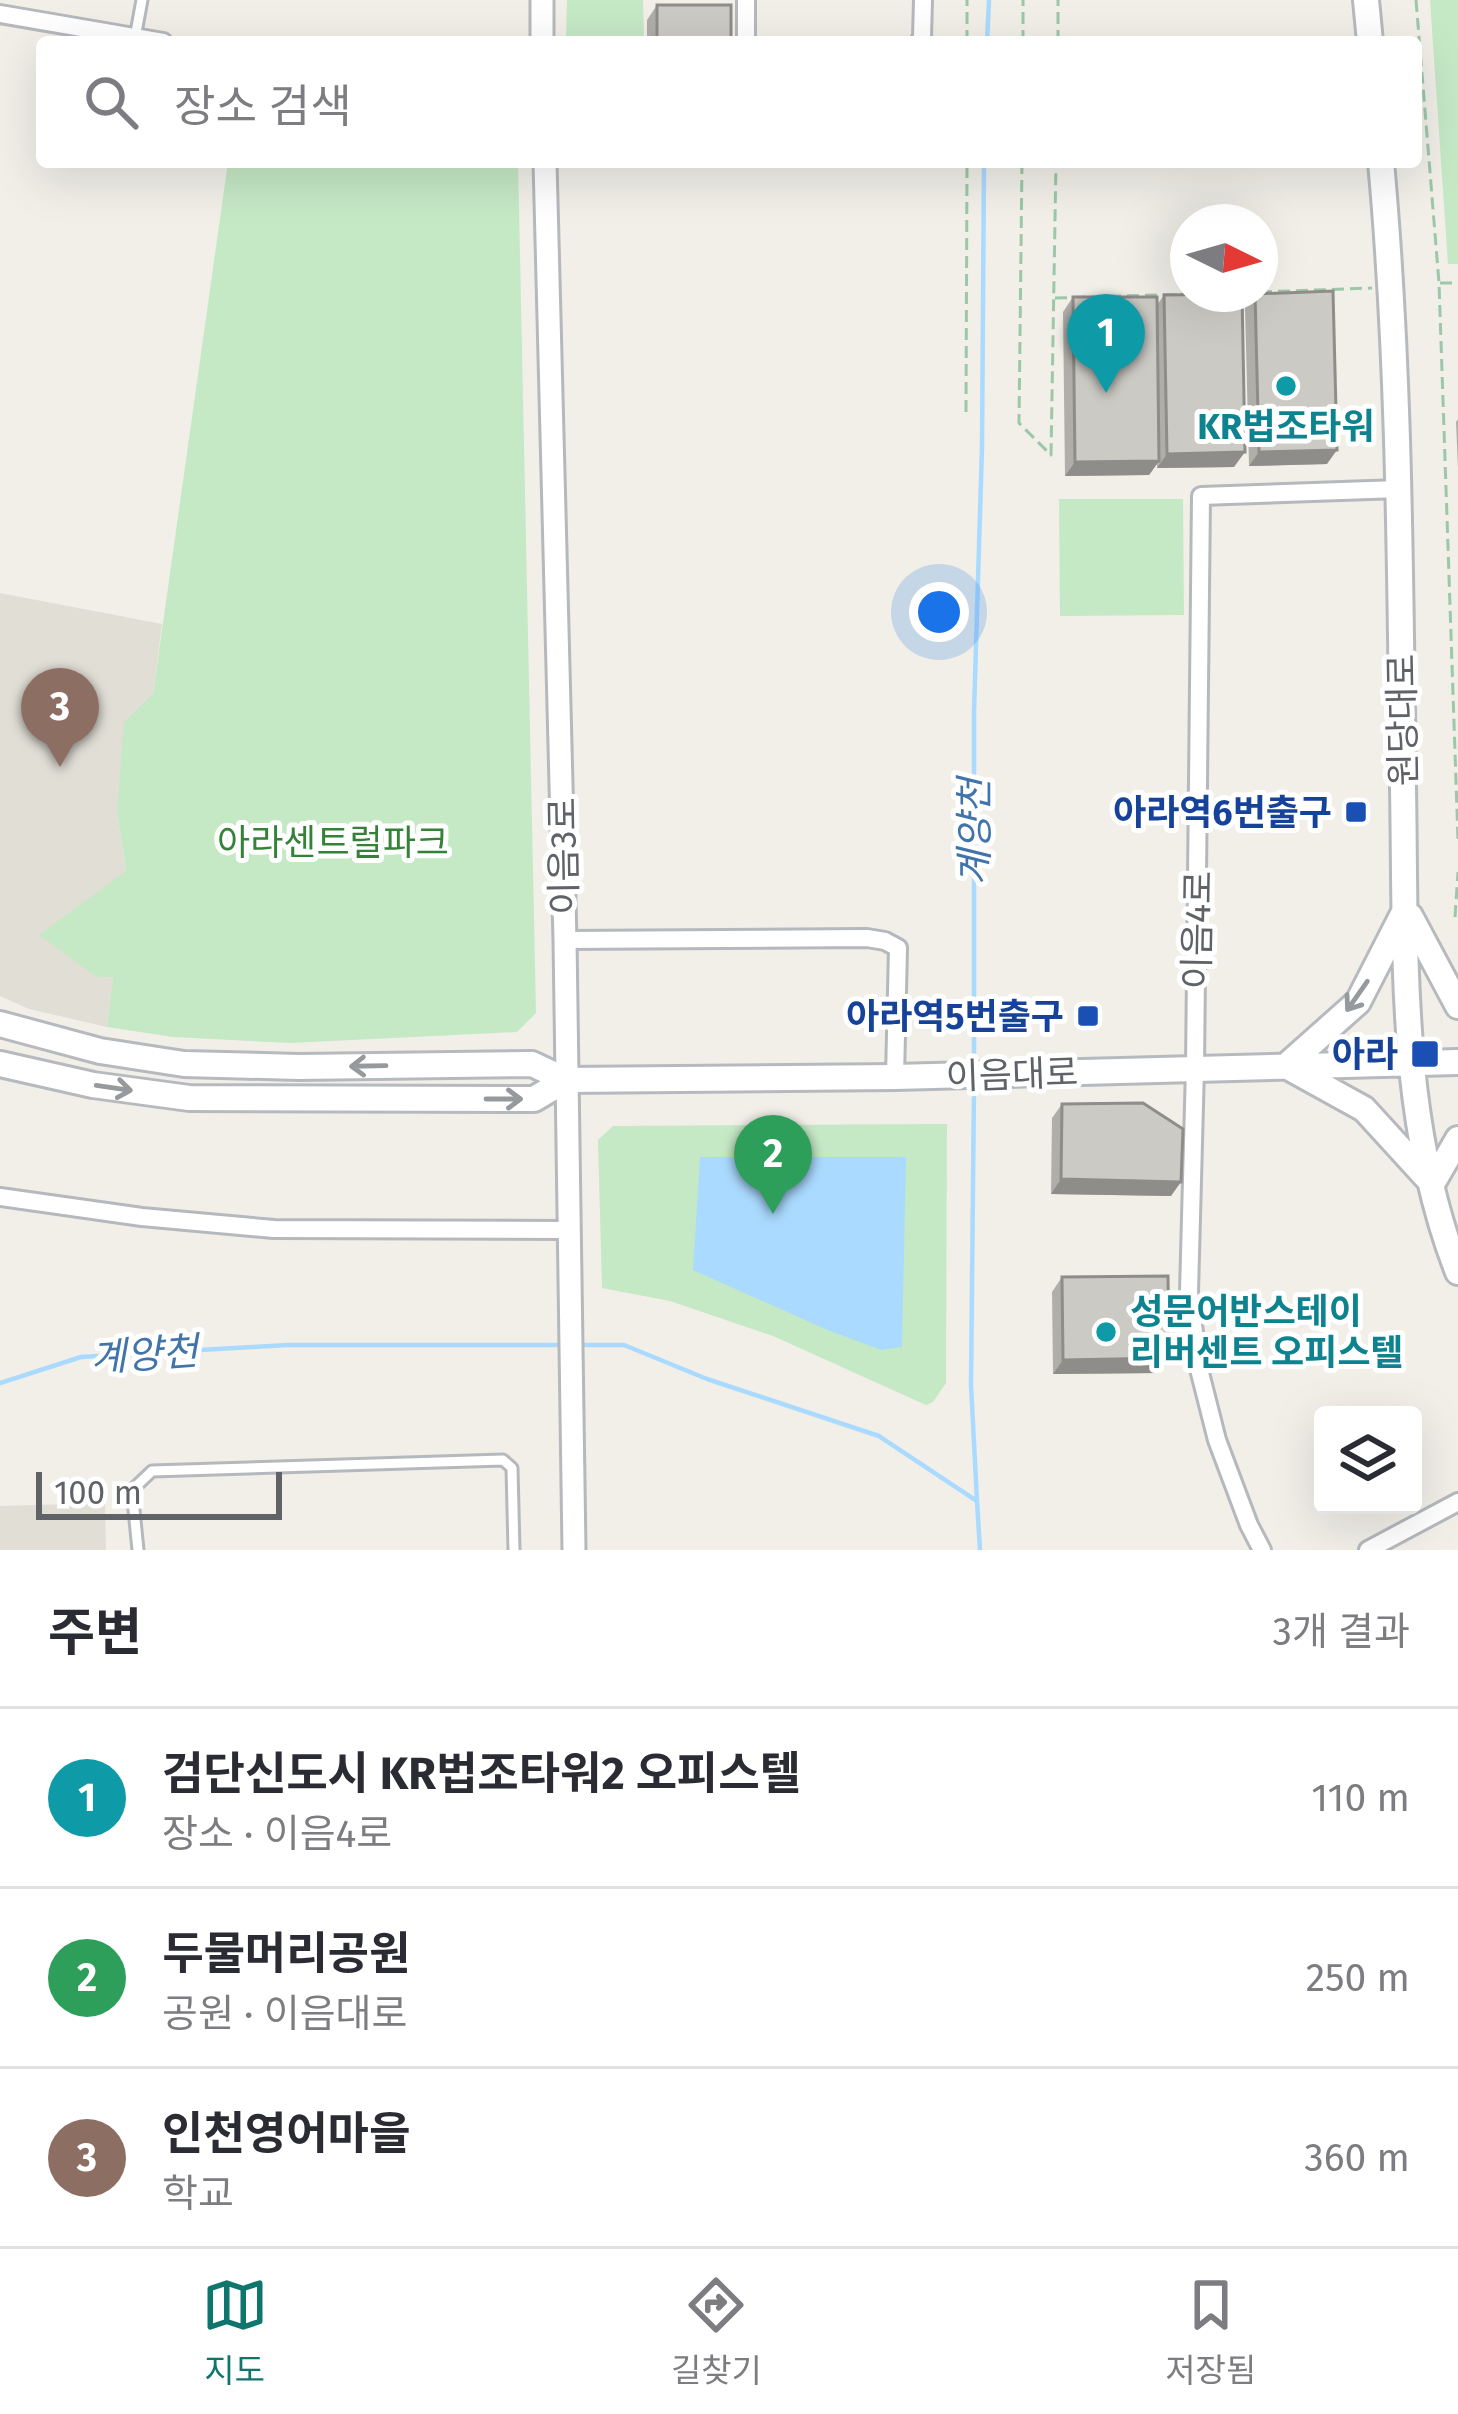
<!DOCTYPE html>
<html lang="ko">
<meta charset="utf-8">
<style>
:root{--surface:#fff;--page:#f7f7f7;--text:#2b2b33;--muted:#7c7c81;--line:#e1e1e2;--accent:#0f766e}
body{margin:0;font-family:"Fira Sans","Noto Sans KR",sans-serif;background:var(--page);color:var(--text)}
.controls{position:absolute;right:36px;bottom:36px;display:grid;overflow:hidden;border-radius:12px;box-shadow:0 12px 48px #0002}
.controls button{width:108px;height:108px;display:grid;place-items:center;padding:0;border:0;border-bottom:3px solid var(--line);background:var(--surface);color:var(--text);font:60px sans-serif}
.compass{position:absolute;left:1170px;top:204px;width:108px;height:108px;border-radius:50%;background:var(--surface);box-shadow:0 12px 48px #0002;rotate:95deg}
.scale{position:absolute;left:36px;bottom:30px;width:246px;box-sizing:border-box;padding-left:12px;border:6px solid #5f6368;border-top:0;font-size:33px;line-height:42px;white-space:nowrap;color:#5f6368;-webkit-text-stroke:9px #fff;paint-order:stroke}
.you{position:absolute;left:939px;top:612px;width:42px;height:42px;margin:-30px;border:9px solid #fff;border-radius:50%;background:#1a73e8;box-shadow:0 0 0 18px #1a73e833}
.badge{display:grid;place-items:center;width:78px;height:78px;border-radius:50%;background:var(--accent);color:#fff;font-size:39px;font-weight:700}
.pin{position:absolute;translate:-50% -99px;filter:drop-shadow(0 3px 6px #0008)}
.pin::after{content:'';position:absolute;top:63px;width:42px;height:36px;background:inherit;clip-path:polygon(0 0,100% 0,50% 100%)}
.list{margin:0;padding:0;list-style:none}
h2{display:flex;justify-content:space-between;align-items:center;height:156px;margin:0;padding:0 48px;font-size:51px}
h2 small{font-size:39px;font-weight:400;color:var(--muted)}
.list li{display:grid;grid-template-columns:78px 1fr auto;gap:36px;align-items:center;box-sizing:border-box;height:180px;padding:0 48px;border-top:3px solid var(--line)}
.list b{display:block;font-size:45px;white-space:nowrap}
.list p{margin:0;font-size:39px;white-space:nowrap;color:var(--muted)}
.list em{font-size:39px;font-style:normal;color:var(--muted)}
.icon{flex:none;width:66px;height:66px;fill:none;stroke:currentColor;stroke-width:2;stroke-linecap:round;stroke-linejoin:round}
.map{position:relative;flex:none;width:1458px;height:1550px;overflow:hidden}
.search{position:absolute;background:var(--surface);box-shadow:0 12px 48px #0002;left:36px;right:36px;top:36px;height:132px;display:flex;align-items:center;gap:30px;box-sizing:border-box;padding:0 42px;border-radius:12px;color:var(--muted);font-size:45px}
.sheet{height:696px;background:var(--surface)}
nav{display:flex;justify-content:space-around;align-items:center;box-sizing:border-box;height:168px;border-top:3px solid var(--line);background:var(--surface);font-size:33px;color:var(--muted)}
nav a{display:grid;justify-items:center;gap:6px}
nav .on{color:var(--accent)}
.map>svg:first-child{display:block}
.education{fill:#e1ded6}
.green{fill:#c5e8c5}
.water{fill:#aadaff}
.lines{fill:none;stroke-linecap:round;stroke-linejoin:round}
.stream{stroke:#aadaff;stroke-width:4.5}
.service-casing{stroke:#b5b8bc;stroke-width:15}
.minor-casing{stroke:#b5b8bc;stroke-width:22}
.tertiary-casing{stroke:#b5b8bc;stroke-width:27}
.secondary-casing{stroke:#b6babf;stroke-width:30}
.path{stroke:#9cc7a9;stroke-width:3;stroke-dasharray:12 6;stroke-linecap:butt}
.service{stroke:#fff;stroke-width:9}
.minor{stroke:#fff;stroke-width:16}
.tertiary{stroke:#fff;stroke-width:21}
.secondary{stroke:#fff;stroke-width:24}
.wall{fill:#afaea9}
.shaded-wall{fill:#8f8d8a}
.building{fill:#cccac5;stroke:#8f8d8a;stroke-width:3}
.oneway{stroke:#979a9d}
.culture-dot{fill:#0f9aa8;stroke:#fff;stroke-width:4.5}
.transit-dot{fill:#1a4fb4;stroke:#fff;stroke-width:4.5}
.labels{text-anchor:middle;stroke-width:10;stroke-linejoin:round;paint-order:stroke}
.culture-label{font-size:36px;font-weight:bold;fill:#0d838f;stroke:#fff}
.street-label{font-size:36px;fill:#5f6368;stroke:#fff}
.transit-label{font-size:36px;font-weight:bold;fill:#164399;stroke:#fff;text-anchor:end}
.park-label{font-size:36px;fill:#348238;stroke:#fff}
.water-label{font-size:39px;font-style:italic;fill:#4174aa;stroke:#fff}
</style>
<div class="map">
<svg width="1458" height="1550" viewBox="0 0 1458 1550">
<rect width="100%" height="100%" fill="#f1efe8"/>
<path class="education" d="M0,593L162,624L153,694L117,812L126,872L107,1027L29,1009L0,996Z
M105,1503L106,1550H0V1506Z"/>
<path class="green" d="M567,0H643L644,42H569L566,38Z
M1430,0H1458V264H1448Z
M228,162H518L536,1013L517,1032L290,1043L173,1037L107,1027L113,977H97L39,935L126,871L117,812L124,722L153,694Z
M1059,499H1183L1184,615L1060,616Z
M947,1124L946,1383L933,1402L926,1405L773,1336L670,1301L602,1288L598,1140L613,1126Z"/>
<path class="water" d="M700,1157H906L902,1347L881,1350L825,1329L693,1270Z"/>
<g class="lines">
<path class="stream" d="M987,42L989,0
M974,1068V712L982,447L984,162
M974,1086L971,1385L977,1501
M577,1345H624L707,1379L879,1436L977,1501L980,1550
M0,1383L81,1357L287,1345H566"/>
<defs>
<path id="service" d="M135,38L142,0
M138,1550L132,1490L152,1471L503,1460L512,1468L514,1550"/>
<path id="minor" d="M0,14L163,42
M746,42V0
M919,42L922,37L923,0
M565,940L867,938L885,941L898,948L895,1077
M0,1197L142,1217L274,1229L568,1230
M1262,1550L1249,1525L1217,1440L1198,1365L1189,1292L1195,1068L1201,496L1399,489
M1368,1550L1458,1502"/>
<path id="tertiary" d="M542,0V42
M545,162L565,940L574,1550"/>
<path id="secondary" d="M1366,0L1370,42
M1381,162C1400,370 1400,579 1403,788C1406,949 1398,1120 1458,1272
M1410,916L1458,1006
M0,1024L100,1051L184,1064L299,1067L532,1064L566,1080L895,1077L1458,1062
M0,1064L93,1085L189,1098L534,1099L566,1080
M1286,1066L1358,1002L1403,914
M1288,1067L1364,1109L1428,1179
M1432,1184L1458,1139"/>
</defs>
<use href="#service" class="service-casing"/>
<use href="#minor" class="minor-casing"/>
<use href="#tertiary" class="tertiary-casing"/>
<use href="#secondary" class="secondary-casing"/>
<path class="path" d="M1416,0L1439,283L1458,840
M967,42V0
M1023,42V0
M1058,42V0
M1022,162L1019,423L1051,455L1056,162
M1440,283H1458
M1260,292L1372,288
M1055,298L1189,294
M966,412L967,162
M1455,917L1458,872"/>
<use href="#service" class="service"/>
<use href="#minor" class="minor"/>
<use href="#tertiary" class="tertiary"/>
<use href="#secondary" class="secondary"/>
</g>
<path class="wall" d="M657,5L730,42H647V20Z
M1254,294L1327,464L1249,466L1245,307Z
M1164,295L1234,467L1157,468V464L1149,475L1065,476L1063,312L1073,297L1157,305Z
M1458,419V469L1456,422Z
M1062,1104L1171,1196L1051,1194L1052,1118Z
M1062,1277L1159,1373L1053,1374L1052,1292Z"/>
<path class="shaded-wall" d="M1337,450L1327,464L1249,466L1259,452Z
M1245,452L1234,467L1157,468L1167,454Z
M1159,461L1149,475L1065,476L1075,462Z
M1061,1179L1181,1182L1171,1196L1051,1194Z
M1169,1358L1159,1373L1053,1374L1063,1360Z"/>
<path class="building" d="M657,5H731V39L729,42H657Z
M1333,291L1337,450L1259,452L1255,294Z
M1242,294L1245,452L1167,454L1164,295Z
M1073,297H1157L1159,461L1075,462Z
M1143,1103L1183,1129L1181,1182L1061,1179L1062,1104Z
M1168,1276L1169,1358L1063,1360L1062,1277Z"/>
<defs><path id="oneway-shaft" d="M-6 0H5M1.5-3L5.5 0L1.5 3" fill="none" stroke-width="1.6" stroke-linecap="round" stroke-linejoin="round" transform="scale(3)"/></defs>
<g class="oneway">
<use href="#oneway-shaft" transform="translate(1357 996) rotate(125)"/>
<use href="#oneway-shaft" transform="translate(368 1066) rotate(179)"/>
<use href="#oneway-shaft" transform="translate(114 1088) rotate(8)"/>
<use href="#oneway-shaft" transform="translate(504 1099)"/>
</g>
<g class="culture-dot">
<circle cx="1286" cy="386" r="12"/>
<circle cx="1106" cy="1332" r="12"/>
</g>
<g class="transit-dot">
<rect x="1344" y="800" width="24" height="24" rx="6"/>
<rect x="1076" y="1004" width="24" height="24" rx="6"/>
<rect x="1410" y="1039" width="30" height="30" rx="6"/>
</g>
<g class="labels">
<g class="culture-label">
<text x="1286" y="439">KR법조타워</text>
<text x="1130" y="1324" text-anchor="start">성문어반스테이<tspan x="1130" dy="41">리버센트 오피스텔</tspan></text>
</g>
<g class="street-label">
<text transform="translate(1402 720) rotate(-91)" y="13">원당대로</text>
<text transform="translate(563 856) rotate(-91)" y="13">이음3로</text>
<text transform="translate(1197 930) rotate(-89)" y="13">이음4로</text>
<text transform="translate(1012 1074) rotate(-2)" y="13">이음대로</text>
</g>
<g class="transit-label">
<text x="1332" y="825">아라역6번출구</text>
<text x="1064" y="1029">아라역5번출구</text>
<text x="1398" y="1067">아라</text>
</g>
<g class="park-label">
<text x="333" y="855">아라센트럴파크</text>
</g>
<g class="water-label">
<text transform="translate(974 832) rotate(-90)" y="14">계양천</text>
<text transform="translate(144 1354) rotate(-4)" y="14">계양천</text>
</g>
</g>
</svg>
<div class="controls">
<button><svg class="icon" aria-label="layers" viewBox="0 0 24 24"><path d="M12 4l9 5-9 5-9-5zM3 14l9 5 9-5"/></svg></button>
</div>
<svg class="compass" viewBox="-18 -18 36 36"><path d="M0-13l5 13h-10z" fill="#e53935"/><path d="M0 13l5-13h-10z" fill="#7c7c81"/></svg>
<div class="scale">100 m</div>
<div class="you"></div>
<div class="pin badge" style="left:1106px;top:393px;background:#0f9aa8">1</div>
<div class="pin badge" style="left:773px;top:1214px;background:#2e9e5b">2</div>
<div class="pin badge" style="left:60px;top:767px;background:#8d6e63">3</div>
<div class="search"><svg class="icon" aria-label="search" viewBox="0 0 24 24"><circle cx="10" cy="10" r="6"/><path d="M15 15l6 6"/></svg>장소 검색</div>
</div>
<section class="sheet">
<h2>주변<small>3개 결과</small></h2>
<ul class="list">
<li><span class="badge" style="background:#0f9aa8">1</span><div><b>검단신도시 KR법조타워2 오피스텔</b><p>장소 · 이음4로</p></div><em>110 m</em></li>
<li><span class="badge" style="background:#2e9e5b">2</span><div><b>두물머리공원</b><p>공원 · 이음대로</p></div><em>250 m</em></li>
<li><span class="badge" style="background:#8d6e63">3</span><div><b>인천영어마을</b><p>학교</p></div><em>360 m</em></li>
</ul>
</section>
<nav>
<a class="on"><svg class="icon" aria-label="map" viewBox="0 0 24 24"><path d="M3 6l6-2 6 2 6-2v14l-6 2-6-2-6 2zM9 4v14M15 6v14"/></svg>지도</a>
<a><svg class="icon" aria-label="directions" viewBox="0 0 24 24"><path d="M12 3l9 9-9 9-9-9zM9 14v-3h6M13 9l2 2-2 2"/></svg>길찾기</a>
<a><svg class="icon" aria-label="saved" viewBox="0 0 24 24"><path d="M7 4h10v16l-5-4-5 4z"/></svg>저장됨</a>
</nav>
